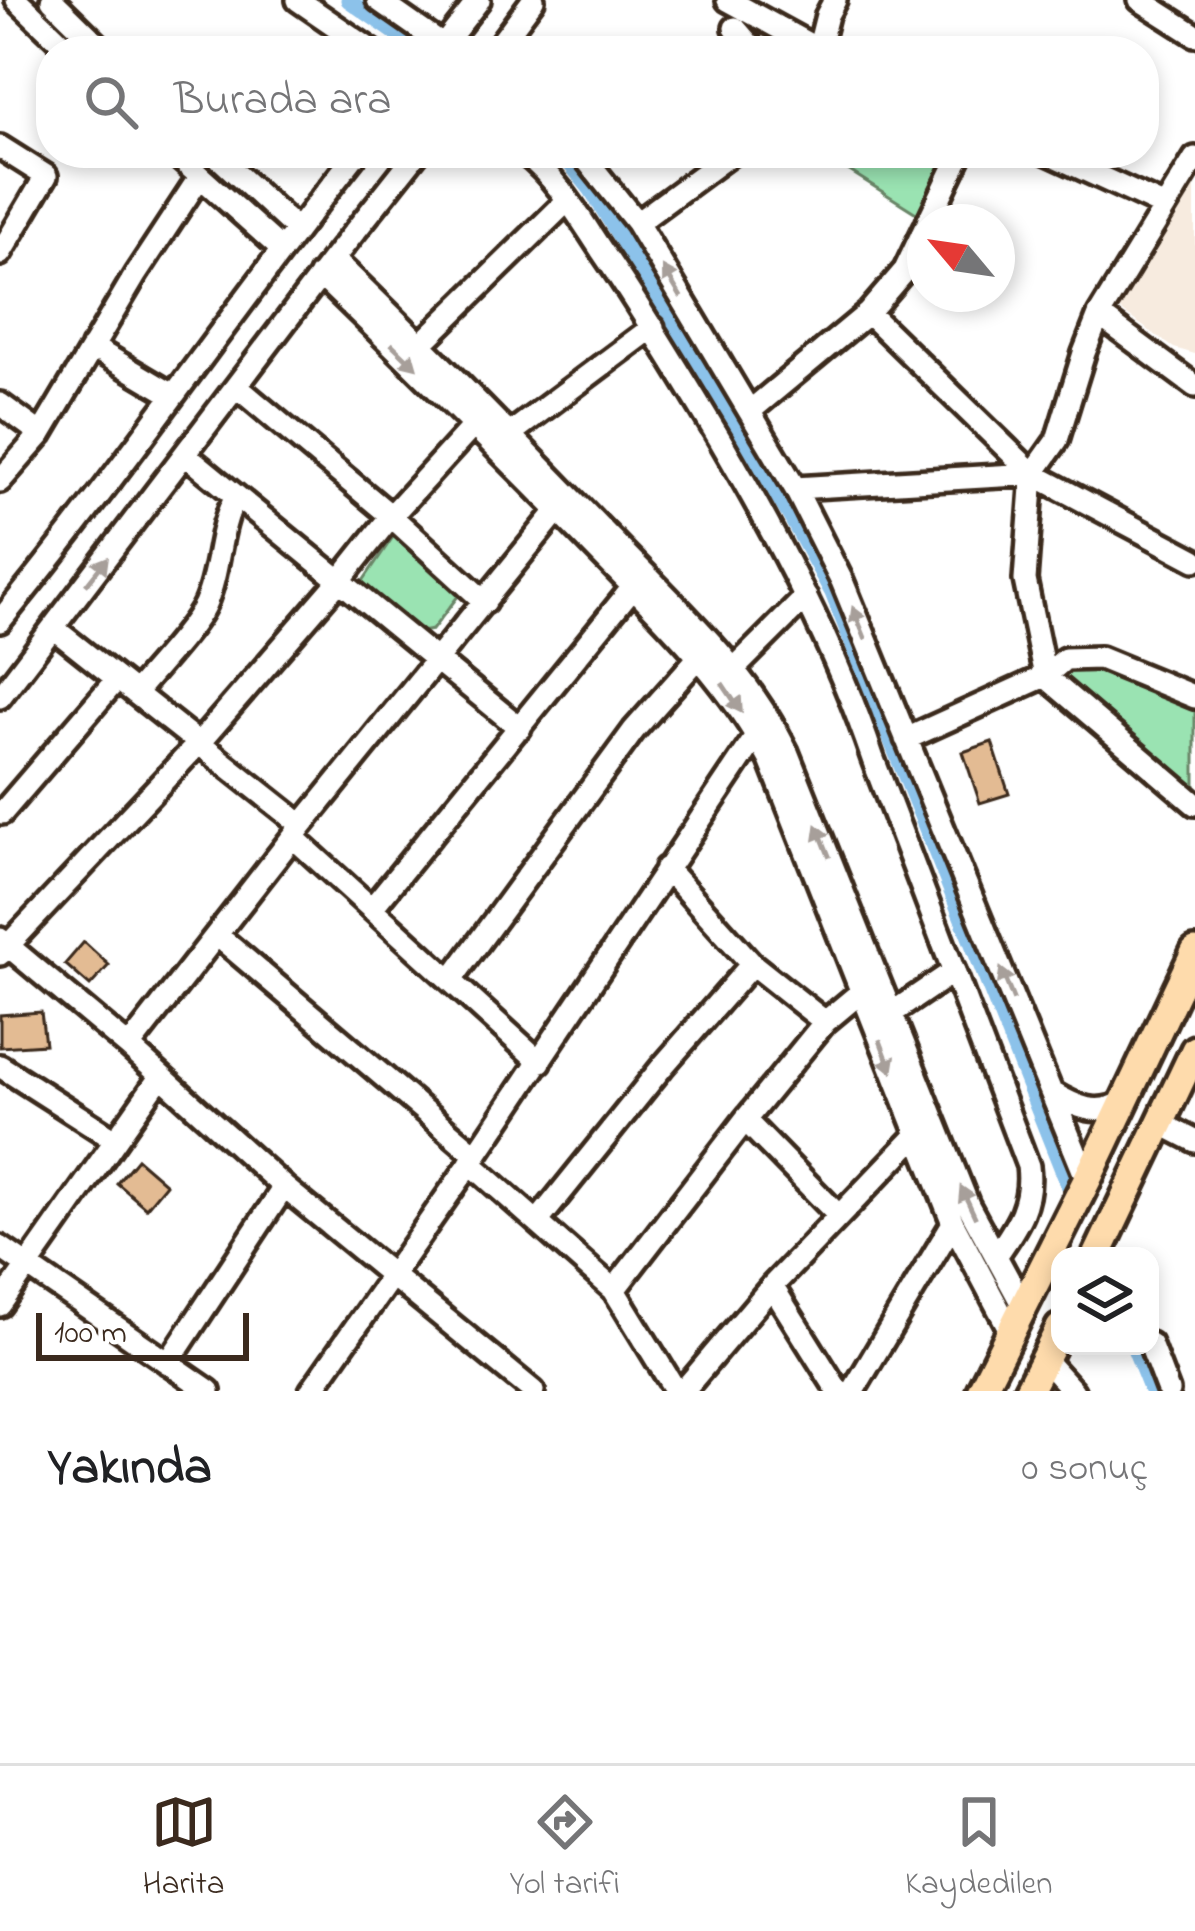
<!DOCTYPE html>
<html lang="tr">
<meta charset="utf-8">
<style>
:root{--surface:#fff;--page:#f2f2f2;--text:#202124;--muted:#757577;--line:#e0e0e0;--accent:#3b2a1e}
body{margin:0;font-family:"Indie Flower",sans-serif;background:var(--page);color:var(--text)}
.controls{position:absolute;right:36px;bottom:36px;display:grid;overflow:hidden;border-radius:24px;box-shadow:0 6px 18px #0003}
.controls button{width:108px;height:108px;display:grid;place-items:center;padding:0;border:0;border-bottom:3px solid var(--line);background:var(--surface);color:var(--text);font:60px sans-serif}
.compass{position:absolute;left:907px;top:204px;width:108px;height:108px;border-radius:50%;background:var(--surface);box-shadow:0 6px 18px #0003;rotate:299deg}
.scale{position:absolute;left:36px;bottom:30px;width:213px;box-sizing:border-box;padding-left:12px;border:6px solid #3b2a1e;border-top:0;font-size:33px;line-height:42px;white-space:nowrap;color:#3b2a1e;-webkit-text-stroke:9px #fff;paint-order:stroke}
.list{margin:0;padding:0;list-style:none}
h2{display:flex;justify-content:space-between;align-items:center;height:156px;margin:0;padding:0 48px;font-size:51px}
h2 small{font-size:39px;font-weight:400;color:var(--muted)}
.icon{flex:none;width:66px;height:66px;fill:none;stroke:currentColor;stroke-width:2;stroke-linecap:round;stroke-linejoin:round}
.map{position:relative;flex:none;width:1195px;height:1391px;overflow:hidden}
.search{position:absolute;background:var(--surface);box-shadow:0 6px 18px #0003;left:36px;right:36px;top:36px;height:132px;display:flex;align-items:center;gap:30px;box-sizing:border-box;padding:0 42px;border-radius:48px;color:var(--muted);font-size:45px}
.sheet{height:372px;background:var(--surface)}
nav{display:flex;justify-content:space-around;align-items:center;box-sizing:border-box;height:168px;border-top:3px solid var(--line);background:var(--surface);font-size:33px;color:var(--muted)}
nav a{display:grid;justify-items:center;gap:6px}
nav .on{color:var(--accent)}
.map>svg:first-child{display:block}
.built{fill:#f7ebdf}
.green{fill:#9ae3b2;stroke:#6a8668;stroke-width:3}
.lines{fill:none;stroke-linecap:round;stroke-linejoin:round}
.canal{stroke:#8cc2ea;stroke-width:15}
.building{fill:#e3bb93;stroke:#3b2a1e;stroke-width:3}
.minor-casing{stroke:#3b2a1e;stroke-width:30}
.major-casing{stroke:#3b2a1e;stroke-width:36}
.minor{stroke:#fff;stroke-width:21}
.major{stroke:#fedbac;stroke-width:27}
.oneway{fill:#a79f9a}
</style>
<div class="map">
<svg width="1195" height="1391" viewBox="0 0 1195 1391">
<rect width="100%" height="100%" fill="#fff"/>
<filter id="ink" filterUnits="userSpaceOnUse"><feTurbulence type="fractalNoise" baseFrequency=".00833" numOctaves="2"/><feDisplacementMap in="SourceGraphic" scale="24" xChannelSelector="R" yChannelSelector="G"/><feConvolveMatrix kernelMatrix="1 2 1 2 8 2 1 2 1" color-interpolation-filters="sRGB"/></filter>
<g filter="url(#ink)">
<path class="built" d="M1195,183V354L1174,348L1117,308L1116,300Z"/>
<path class="green" d="M821,153H949L921,216Z
M397,531L462,591L432,630L420,632L361,584Z
M1088,663L1195,710V788L1064,680L1070,669Z"/>
<g class="lines">
<path class="canal" d="M348,0L421,51
M561,153L591,190L789,515L832,593L1068,1185
M1133,1346L1151,1391"/>
</g>
<path class="building" d="M992,742L1009,794L980,803L963,752Z
M84,942L109,965L90,986L65,964Z
M41,1012L45,1044L0,1047V1015Z
M137,1159L166,1184L146,1208L117,1183Z"/>
<g class="lines">
<defs>
<path id="minor" d="M17,0L70,51
M52,0L104,51
M298,0L372,51
M378,0L451,51
M728,0L821,51
M1140,0L1195,35
M735,28L755,51
M439,51L479,0
M495,51L533,0
M818,51L827,15L835,0
M0,147L46,176L0,254
M174,153L281,249
M214,153L296,229
M524,153C560,180 583,224 608,260C647,318 683,378 719,438C779,541 835,646 873,759L1028,1166C1033,1204 1016,1227 996,1256
M581,153L637,223L795,488L842,581L1087,1180
M1048,153L1163,206
M1195,158L1099,315L1084,353L1057,440L1033,474L1025,580L1045,676L1065,659L1100,658L1195,697
M928,222L961,153
M637,223L732,153
M333,259C428,350 520,445 612,540C677,608 745,667 787,752L968,1205L1023,1306
M320,275C411,363 500,451 588,541C654,609 726,675 770,760L953,1223L1011,1332
M868,313L1033,474
M1099,315L1195,386
M421,344L567,201
M92,347L173,395
M237,387L391,516L485,602
M0,404L41,434
M750,411L868,313L905,270L925,228
M510,434L653,327
M186,455L520,728
M0,481L41,434L136,274L199,178
M795,488L1033,474L1195,560
M0,621C125,469 235,306 357,153
M53,628L302,825
M735,668L806,597
M135,693C153,671 194,628 205,604C221,568 217,530 236,496
M0,697L333,259L417,153
M906,739L1045,676L1195,804
M0,811L2,813L117,679
M294,838L540,1062
M666,868L752,964L825,1022
M372,908L633,587
M218,936L476,1155
M0,939L129,1047L284,1187L533,1391
M0,954L199,743L340,580L391,516L474,425
M451,980L634,730L699,657
M892,1013L954,971
M129,1047L302,825L558,510
M0,1066L114,1139
M1051,1092C1076,1107 1098,1118 1125,1101
M745,1120L838,1215
M1160,1123L1195,1141
M470,1163L614,1290L676,1391
M538,1221L662,1067L752,964
M0,1247L209,1391
M772,1286L838,1391
M614,1290L745,1120L825,1022L861,992
M0,1305L160,1077
M1150,1344L1168,1391
M1044,1359L1073,1391
M168,1363L284,1187
M311,1391L476,1155L757,735
M683,1391L772,1286L917,1135
M853,1391L953,1223"/>
<path id="major" d="M1097,1256L1195,1050
M981,1391L1087,1180L1195,952
M1028,1391L1060,1328"/>
</defs>
<use href="#minor" class="minor-casing"/>
<use href="#major" class="major-casing"/>
<use href="#minor" class="minor"/>
<use href="#major" class="major"/>
</g>
<defs><path id="oneway-solid" d="M-6-.8H1V-3.2L6.5 0L1 3.2V.8H-6Z" transform="scale(3)"/></defs>
<g class="oneway">
<use href="#oneway-solid" transform="translate(672 282) rotate(-121)"/>
<use href="#oneway-solid" transform="translate(404 356) rotate(44)"/>
<use href="#oneway-solid" transform="translate(97 571) rotate(-52)"/>
<use href="#oneway-solid" transform="translate(859 623) rotate(-112)"/>
<use href="#oneway-solid" transform="translate(732 698) rotate(56)"/>
<use href="#oneway-solid" transform="translate(823 841) rotate(-112)"/>
<use href="#oneway-solid" transform="translate(1007 984) rotate(-112)"/>
<use href="#oneway-solid" transform="translate(886 1056) rotate(69)"/>
<use href="#oneway-solid" transform="translate(968 1202) rotate(-115)"/>
</g>
</g>
</svg>
<div class="controls">
<button><svg class="icon" aria-label="layers" viewBox="0 0 24 24"><path d="M12 4l9 5-9 5-9-5zM3 14l9 5 9-5"/></svg></button>
</div>
<svg class="compass" viewBox="-18 -18 36 36"><path d="M0-13l5 13h-10z" fill="#e53935"/><path d="M0 13l5-13h-10z" fill="#757577"/></svg>
<div class="scale">100 m</div>
<div class="search"><svg class="icon" aria-label="search" viewBox="0 0 24 24"><circle cx="10" cy="10" r="6"/><path d="M15 15l6 6"/></svg>Burada ara</div>
</div>
<section class="sheet">
<h2>Yakında<small>0 sonuç</small></h2>
<ul class="list">
</ul>
</section>
<nav>
<a class="on"><svg class="icon" aria-label="map" viewBox="0 0 24 24"><path d="M3 6l6-2 6 2 6-2v14l-6 2-6-2-6 2zM9 4v14M15 6v14"/></svg>Harita</a>
<a><svg class="icon" aria-label="directions" viewBox="0 0 24 24"><path d="M12 3l9 9-9 9-9-9zM9 14v-3h6M13 9l2 2-2 2"/></svg>Yol tarifi</a>
<a><svg class="icon" aria-label="saved" viewBox="0 0 24 24"><path d="M7 4h10v16l-5-4-5 4z"/></svg>Kaydedilen</a>
</nav>
